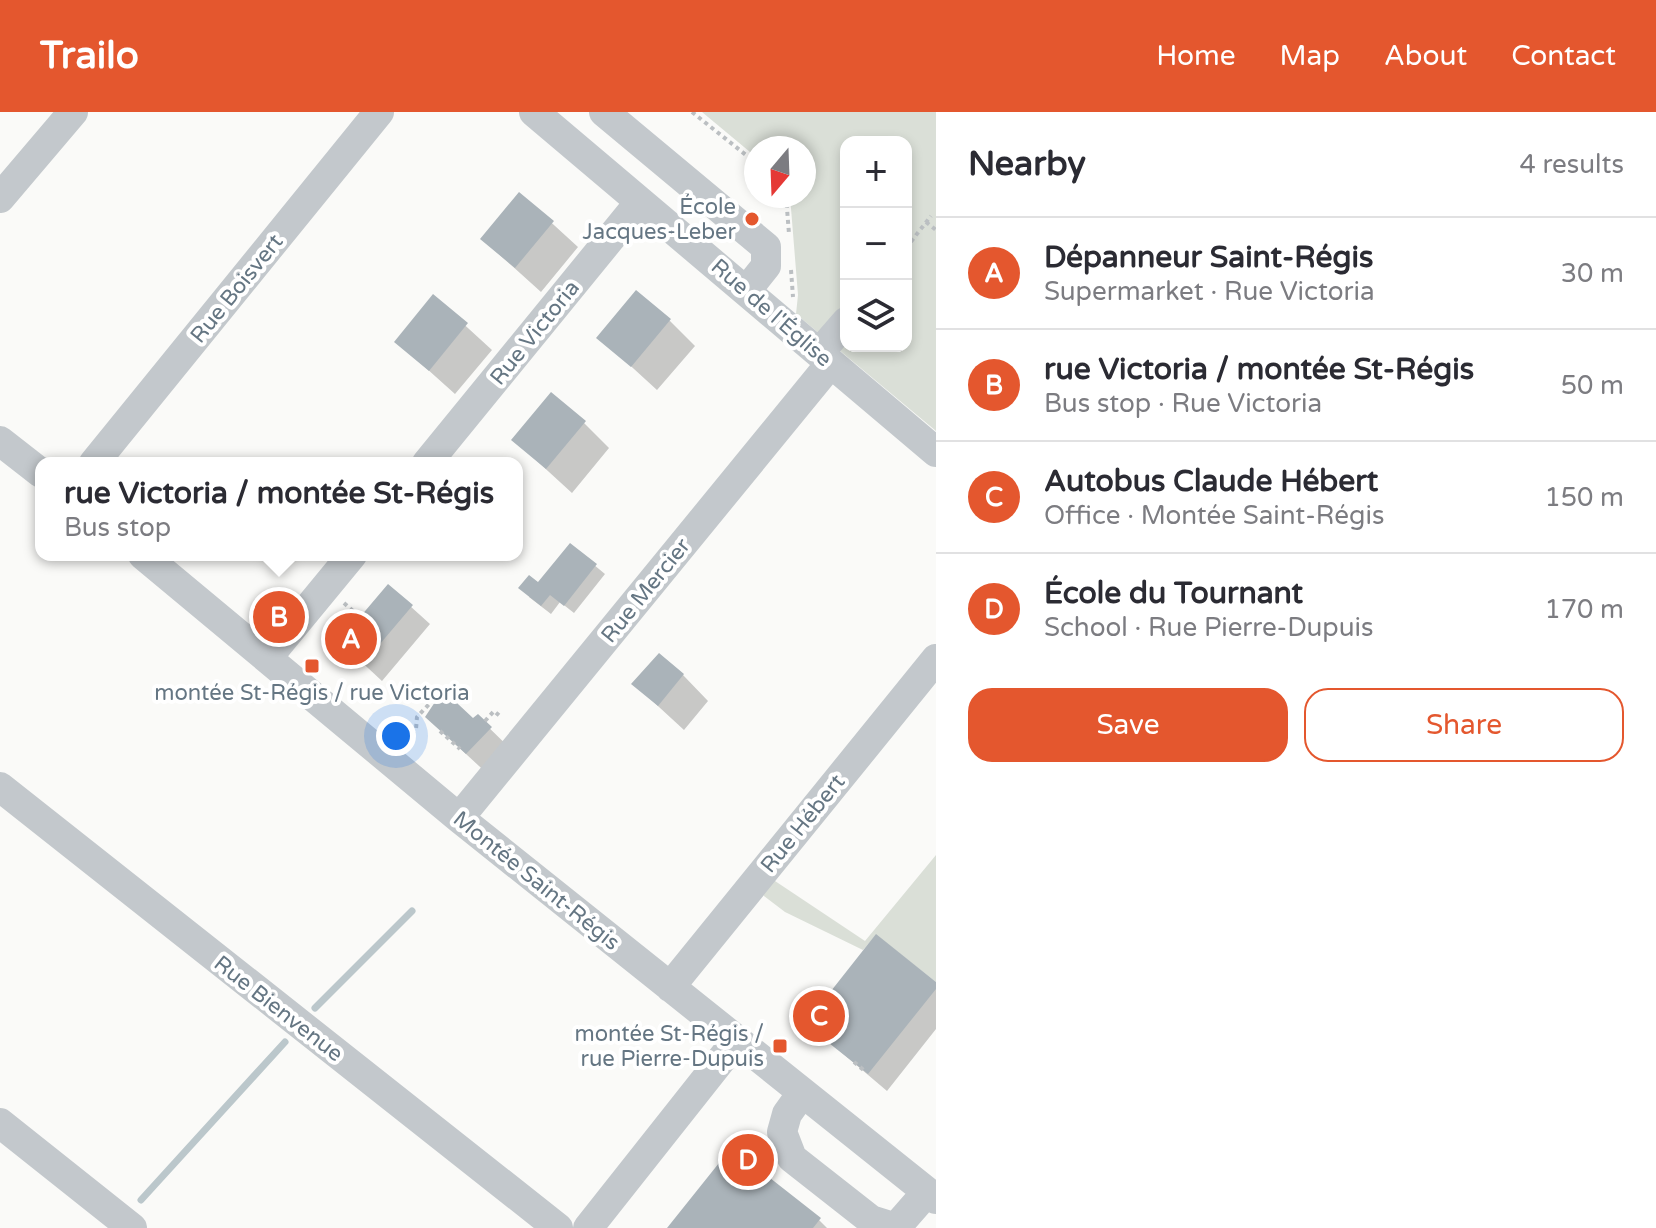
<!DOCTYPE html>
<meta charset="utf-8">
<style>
:root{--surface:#fff;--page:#f2f2f3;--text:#2b2b33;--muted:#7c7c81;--line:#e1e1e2;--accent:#e4572e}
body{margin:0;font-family:"Varela Round",sans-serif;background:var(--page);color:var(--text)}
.controls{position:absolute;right:24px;top:24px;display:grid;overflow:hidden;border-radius:16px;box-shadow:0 4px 12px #0003}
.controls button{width:72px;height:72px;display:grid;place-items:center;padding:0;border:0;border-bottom:2px solid var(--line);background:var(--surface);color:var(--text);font:40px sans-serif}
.compass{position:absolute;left:744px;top:24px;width:72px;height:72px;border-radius:50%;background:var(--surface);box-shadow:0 4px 12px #0003;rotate:199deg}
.you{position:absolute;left:396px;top:624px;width:28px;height:28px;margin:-20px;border:6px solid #fff;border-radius:50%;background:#1a73e8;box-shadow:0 0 0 12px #1a73e833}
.badge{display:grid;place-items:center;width:52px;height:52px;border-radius:50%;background:var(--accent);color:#fff;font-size:26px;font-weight:700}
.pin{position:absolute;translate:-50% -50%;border:4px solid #fff;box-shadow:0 2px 8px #0006}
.popup{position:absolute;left:35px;top:345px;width:488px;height:104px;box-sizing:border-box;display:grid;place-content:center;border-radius:16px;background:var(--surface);filter:drop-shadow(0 2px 6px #0005);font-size:26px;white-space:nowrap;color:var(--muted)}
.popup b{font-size:30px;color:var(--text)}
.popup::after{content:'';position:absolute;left:50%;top:100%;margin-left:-16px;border:16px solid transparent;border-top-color:var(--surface)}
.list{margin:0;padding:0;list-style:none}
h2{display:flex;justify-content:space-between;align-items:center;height:104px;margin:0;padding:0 32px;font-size:34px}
h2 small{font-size:26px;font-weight:400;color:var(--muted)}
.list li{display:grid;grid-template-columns:52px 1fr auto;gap:24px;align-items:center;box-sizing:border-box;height:112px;padding:0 32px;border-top:2px solid var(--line)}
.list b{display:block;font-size:30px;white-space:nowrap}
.list p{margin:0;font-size:26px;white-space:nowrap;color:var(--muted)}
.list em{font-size:26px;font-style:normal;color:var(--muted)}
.actions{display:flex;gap:16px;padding:24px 32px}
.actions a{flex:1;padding:18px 0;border:2px solid var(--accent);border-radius:24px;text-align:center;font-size:28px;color:var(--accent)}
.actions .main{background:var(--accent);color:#fff}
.icon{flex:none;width:44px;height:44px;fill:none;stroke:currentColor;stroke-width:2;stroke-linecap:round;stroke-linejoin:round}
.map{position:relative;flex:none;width:936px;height:1116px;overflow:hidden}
header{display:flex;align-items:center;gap:48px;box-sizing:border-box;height:112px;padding:0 40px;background:var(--accent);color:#fff}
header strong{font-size:38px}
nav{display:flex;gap:44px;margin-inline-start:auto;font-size:28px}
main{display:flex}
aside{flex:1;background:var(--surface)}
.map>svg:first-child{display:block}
.green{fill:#dadfd7;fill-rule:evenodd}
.shadow{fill:#0003}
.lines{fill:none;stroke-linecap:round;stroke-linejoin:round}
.stream{stroke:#bbc7cb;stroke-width:7}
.building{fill:#aab3b9}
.path{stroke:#bbbfc2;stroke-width:4;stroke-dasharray:4 4;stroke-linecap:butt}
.minor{stroke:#c3c8cc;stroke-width:30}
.poi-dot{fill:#e4572e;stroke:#fff;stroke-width:3}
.labels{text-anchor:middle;stroke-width:8;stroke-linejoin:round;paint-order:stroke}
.poi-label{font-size:22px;fill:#657683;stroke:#fff;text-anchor:end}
.street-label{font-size:22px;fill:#657683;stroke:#fff}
</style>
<header>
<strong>Trailo</strong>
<nav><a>Home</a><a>Map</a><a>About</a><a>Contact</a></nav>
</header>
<main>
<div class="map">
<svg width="936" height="1116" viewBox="0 0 936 1116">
<rect width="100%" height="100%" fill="#fafaf8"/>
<path class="green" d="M702,0H936V319L796,202L798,183L790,84H804V36H756V45ZM846,30H906V234H846Z
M936,743V870L876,823L863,838L785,800L760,781L772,767L865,829Z"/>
<path class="shadow" d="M520,82L578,135L541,180L482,127Z
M434,185L492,238L455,282L397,230Z
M669,208L695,234L657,278L599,225Z
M584,311L609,336L572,381L514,328Z
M570,433L605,462L574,501L560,490L551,502L529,485Z
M389,475L430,512L382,569L341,531Z
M683,563L708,589L684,618L634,572Z
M478,605L516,642L492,666L453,630Z
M936,872V917L887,979L808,912Z
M819,1108L827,1116H669Z"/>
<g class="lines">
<path class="stream" d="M315,896L412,799
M141,1088L285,930"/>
</g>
<path class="building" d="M519,80L554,109L515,156L480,127Z
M636,178L671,207L631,255L596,226Z
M433,182L468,211L429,259L394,230Z
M551,280L586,309L546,357L511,328Z
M570,431L597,452L564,494L550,483L541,494L518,476L529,463L538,470Z
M388,472L413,493L363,552L338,531Z
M659,541L684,562L658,594L631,572Z
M443,578L473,606L478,602L492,615L466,642L425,605Z
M876,822L936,870V877L868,962L805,912Z
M727,1041L749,1058L752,1054L770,1066L821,1106L813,1116H667Z"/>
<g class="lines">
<path class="path" d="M692,0L756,51
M786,84L789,122
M926,110L936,118
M906,136L931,104
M791,158L793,185
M344,491L360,505
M341,534L334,543L343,550
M485,609L494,599L501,605
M440,619L460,637
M407,629L416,617L417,605L432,589
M809,915L820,924
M854,950L866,960"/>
<path class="minor" d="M534,0L936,340
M604,0L766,135V154L746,179
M0,86L73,0
M819,241L846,210
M0,329L41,361
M94,351L379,0
M427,351L640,90
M143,443L459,706L936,1087
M268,545L352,443
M0,675L558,1116
M459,706L831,251
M670,875L936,547
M802,981L787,1002L782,1020L792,1046L871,1108L890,1114L899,1112L927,1080
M0,1011L132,1116
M588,1116L736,929"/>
</g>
<g class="poi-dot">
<circle cx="752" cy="107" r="8"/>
<rect x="304" y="546" width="16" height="16" rx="4"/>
<rect x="772" y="926" width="16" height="16" rx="4"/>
</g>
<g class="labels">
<g class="poi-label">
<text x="736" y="102">École<tspan x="736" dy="25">Jacques-Leber</tspan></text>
<text x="312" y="588" text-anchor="middle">montée St-Régis / rue Victoria</text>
<text x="764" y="929">montée St-Régis /<tspan x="764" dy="25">rue Pierre-Dupuis</tspan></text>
</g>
<g class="street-label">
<text transform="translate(236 176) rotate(-51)" y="8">Rue Boisvert</text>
<text transform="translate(772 200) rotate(41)" y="8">Rue de l'Église</text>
<text transform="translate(534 220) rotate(-51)" y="8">Rue Victoria</text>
<text transform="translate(645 478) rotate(-51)" y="8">Rue Mercier</text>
<text transform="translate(802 711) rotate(-51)" y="8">Rue Hébert</text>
<text transform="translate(537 768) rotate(39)" y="8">Montée Saint-Régis</text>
<text transform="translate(279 896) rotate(38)" y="8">Rue Bienvenue</text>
</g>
</g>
</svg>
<div class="controls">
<button>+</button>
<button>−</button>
<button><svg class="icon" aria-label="layers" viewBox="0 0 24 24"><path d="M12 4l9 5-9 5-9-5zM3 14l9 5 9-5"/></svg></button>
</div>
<svg class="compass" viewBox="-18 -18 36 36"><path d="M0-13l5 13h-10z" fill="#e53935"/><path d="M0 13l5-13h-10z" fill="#7c7c81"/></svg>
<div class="you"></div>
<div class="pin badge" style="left:351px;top:527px">A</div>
<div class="pin badge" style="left:279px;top:505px">B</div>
<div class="popup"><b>rue Victoria / montée St-Régis</b>Bus stop</div>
<div class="pin badge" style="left:819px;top:904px">C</div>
<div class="pin badge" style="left:748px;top:1048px">D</div>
</div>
<aside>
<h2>Nearby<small>4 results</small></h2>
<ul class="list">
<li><span class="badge">A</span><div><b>Dépanneur Saint-Régis</b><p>Supermarket · Rue Victoria</p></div><em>30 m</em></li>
<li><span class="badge">B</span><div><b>rue Victoria / montée St-Régis</b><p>Bus stop · Rue Victoria</p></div><em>50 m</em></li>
<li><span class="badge">C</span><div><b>Autobus Claude Hébert</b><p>Office · Montée Saint-Régis</p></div><em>150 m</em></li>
<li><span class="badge">D</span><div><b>École du Tournant</b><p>School · Rue Pierre-Dupuis</p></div><em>170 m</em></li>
</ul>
<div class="actions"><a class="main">Save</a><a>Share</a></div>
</aside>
</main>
